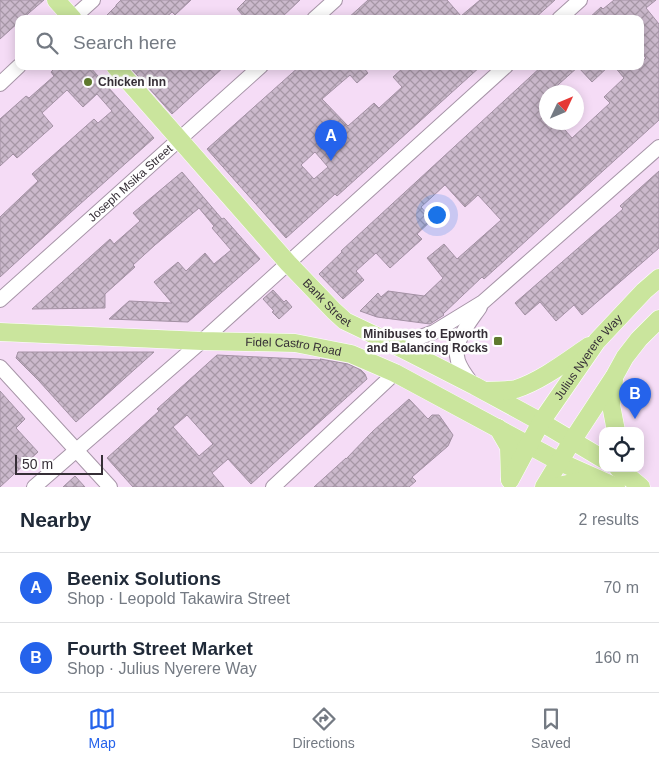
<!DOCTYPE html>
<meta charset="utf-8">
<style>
:root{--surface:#fff;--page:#f6f6f7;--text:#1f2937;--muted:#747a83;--line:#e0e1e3;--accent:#2563eb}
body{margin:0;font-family:Helvetica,sans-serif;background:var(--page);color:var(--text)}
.controls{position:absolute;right:15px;bottom:15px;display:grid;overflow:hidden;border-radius:10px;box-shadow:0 2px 12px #0003}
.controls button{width:45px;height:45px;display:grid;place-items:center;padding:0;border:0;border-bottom:1px solid var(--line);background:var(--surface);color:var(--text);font:25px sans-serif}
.compass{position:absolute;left:539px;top:85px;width:45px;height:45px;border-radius:50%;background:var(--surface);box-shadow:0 2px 12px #0003;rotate:46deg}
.scale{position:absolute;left:15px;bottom:12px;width:88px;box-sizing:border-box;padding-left:5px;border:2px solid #352e36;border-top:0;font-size:14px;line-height:18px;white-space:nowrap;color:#352e36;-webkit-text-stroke:4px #fefefe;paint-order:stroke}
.you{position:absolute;left:436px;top:214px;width:18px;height:18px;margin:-12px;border:4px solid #fff;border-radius:50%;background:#1a73e8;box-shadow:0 0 0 8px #1a73e833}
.badge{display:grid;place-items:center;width:32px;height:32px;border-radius:50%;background:var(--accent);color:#fff;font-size:16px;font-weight:700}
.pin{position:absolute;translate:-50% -41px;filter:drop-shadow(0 1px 2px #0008)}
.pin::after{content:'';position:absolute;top:26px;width:18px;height:15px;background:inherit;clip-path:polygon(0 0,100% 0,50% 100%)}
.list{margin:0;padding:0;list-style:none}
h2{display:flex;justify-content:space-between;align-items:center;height:65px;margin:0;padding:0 20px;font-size:21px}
h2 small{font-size:16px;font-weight:400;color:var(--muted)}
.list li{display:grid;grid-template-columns:32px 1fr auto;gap:15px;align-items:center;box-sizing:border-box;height:70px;padding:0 20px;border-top:1px solid var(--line)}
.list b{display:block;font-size:19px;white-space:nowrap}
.list p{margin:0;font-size:16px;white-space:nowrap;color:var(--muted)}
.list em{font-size:16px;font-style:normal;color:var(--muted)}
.icon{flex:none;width:28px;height:28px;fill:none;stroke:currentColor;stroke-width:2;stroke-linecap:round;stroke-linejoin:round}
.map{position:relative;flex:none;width:659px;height:487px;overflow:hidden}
.search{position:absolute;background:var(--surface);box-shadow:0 2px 12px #0003;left:15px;right:15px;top:15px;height:55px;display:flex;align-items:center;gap:12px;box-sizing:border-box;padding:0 18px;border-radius:10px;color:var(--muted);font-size:19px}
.sheet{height:205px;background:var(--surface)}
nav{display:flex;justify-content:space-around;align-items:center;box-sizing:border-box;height:70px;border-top:1px solid var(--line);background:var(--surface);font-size:14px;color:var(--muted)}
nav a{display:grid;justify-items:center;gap:2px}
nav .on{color:var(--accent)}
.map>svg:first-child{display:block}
.built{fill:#f5dcf6;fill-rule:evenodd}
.building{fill:url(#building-cross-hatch);stroke:#a391a4;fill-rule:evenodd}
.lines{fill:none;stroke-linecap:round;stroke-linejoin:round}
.minor-casing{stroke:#a795a8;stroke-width:16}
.major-casing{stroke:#fff;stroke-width:19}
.minor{stroke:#fff;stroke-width:14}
.major{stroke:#cae59d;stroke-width:18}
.poi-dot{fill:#5f7a2e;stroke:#fefefe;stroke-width:2}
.labels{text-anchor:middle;stroke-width:5;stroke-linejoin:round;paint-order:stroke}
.poi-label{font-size:12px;font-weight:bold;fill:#352e36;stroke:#fefefe;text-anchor:start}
.street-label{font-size:12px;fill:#352e36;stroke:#fefefe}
</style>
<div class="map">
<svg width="659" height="487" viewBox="0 0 659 487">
<defs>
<pattern id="building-cross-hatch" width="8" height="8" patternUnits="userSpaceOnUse" patternTransform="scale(1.25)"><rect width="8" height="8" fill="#cbb9cc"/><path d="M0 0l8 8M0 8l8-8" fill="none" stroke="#a697a6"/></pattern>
</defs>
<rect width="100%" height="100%" fill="#fdeafe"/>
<path class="built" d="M0,0H659V487H0ZM19,19H640V66H19ZM546,92H576V122H546ZM603,431H640V468H603Z"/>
<path class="building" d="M0,0H44L22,19H19V22L0,39Z
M121,0H191L175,15L172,12L164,19H103L116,6V5Z
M246,0H300L280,19H246L237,9Z
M368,0H447L461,16L480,0H555L534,19H347Z
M614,0H656L646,8L659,24V120L484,279L482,277L443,314L444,315L430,324L377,317L360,311L378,293L381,297L388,291L424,296L443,278L427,258L444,244L457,259L501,220L478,195L465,207L445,185L421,207L432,220L417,234L422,239L390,268L376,253L356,271L364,280L343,299L319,274L342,252L341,251L542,66H609L592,82L578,67L550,92H546V122H558L572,138L610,103L604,97L624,78L614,66H640V63L646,58L640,51V19H588L601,7L603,9Z
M57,66H89L154,138L70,213L0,277V217L38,181L32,174L94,119L98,123L112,111L97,94L83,107L67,90L42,113L53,126L17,158L13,154L0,166V119L26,96L29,98L54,76L51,72Z
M129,66H225L172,114Z
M300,66H362L368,73L357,83L350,75L322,99L348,126L374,103L379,108L402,87L393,77L405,66H481L337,196L335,194L286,238L207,149ZM315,152L328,167L314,179L301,165Z
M659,171V248L582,315L574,305L556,321L540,302L525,315L515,303L623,209L620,206Z
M182,172L222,219L224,218L260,259L188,322L109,319L129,301L172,303L154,282L178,262L186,271L205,253L214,264L231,250L212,228L214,226L199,208L155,245L133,265L135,267L105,294V308L32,309L110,239L114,244L140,221L133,213Z
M273,290L284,302L286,300L292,307L279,319L272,312L274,311L263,299Z
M18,352H154L76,422L39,381L16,358Z
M217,355L321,360L320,359L348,364L361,370L365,374L367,379L251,484L228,459L212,473L224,487H133L107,458L159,411L157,409ZM187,415L213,444L199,456L173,427Z
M0,391L25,419L16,428L38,452L0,487Z
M409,399L428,419L432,415H439L453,435L448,446L412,477L416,481L409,487H314L346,458V459L373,431Z
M75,476L85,487H63Z"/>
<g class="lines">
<defs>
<g id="minor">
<path d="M72,19L93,0"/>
<path d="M314,19L335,0"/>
<path d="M559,19L580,0"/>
<path d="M0,84L19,66"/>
<path id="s1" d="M0,300L261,66"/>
<path d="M389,342L418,338L434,332L483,302L659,147"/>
<path d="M0,367L110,487"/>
<path d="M473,385C467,377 461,370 458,361C452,342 470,322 480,307"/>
<path d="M34,487L202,341L506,66"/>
<path d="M273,487L395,373"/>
</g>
<g id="major">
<path d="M56,0L73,19"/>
<path id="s2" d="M115,66L288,263L334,311L345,321L389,342L475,386L541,422L603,459"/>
<path id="s3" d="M0,332L202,341L295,343L351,354L395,373L560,462L616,487"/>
<path d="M614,380L611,405L616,431"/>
<path d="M485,391C495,391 506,391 516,389C541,381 567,361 589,346"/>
<path d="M498,428L509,447L510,479"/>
<path d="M618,468L641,487"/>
<path id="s4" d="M510,480L541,422L597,341L644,291L659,278"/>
<path d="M544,487L572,441L614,377L625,357L639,339L659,319"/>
<path d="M554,487L594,478"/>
</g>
</defs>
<use href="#minor" class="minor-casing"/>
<use href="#major" class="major-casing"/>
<use href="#minor" class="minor"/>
<use href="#major" class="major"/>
</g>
<g class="poi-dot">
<circle cx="88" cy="82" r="5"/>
<rect x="493" y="336" width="10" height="10" rx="2.5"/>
</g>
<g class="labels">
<g class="poi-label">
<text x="98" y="86">Chicken Inn</text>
<text x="488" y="338" text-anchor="end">Minibuses to Epworth<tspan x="488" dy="14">and Balancing Rocks</tspan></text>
</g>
<g class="street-label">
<text dy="4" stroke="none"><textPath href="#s1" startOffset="175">Joseph Msika Street</textPath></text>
<text dy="4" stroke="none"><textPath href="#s2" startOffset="318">Bank Street</textPath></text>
<text dy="4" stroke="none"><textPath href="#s3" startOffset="294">Fidel Castro Road</textPath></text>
<text dy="4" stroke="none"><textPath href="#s4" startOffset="146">Julius Nyerere Way</textPath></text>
</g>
</g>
</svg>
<div class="controls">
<button><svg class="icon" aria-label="locate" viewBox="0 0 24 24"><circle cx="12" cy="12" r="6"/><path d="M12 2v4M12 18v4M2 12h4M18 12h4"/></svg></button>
</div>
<svg class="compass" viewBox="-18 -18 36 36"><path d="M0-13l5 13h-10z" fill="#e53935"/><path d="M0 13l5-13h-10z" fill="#747a83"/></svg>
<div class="scale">50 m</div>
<div class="you"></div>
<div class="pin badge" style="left:331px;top:161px">A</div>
<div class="pin badge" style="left:635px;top:419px">B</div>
<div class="search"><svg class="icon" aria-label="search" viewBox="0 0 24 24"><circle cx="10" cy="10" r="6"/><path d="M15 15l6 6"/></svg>Search here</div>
</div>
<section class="sheet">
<h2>Nearby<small>2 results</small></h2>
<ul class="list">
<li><span class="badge">A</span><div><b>Beenix Solutions</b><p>Shop · Leopold Takawira Street</p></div><em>70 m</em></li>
<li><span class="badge">B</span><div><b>Fourth Street Market</b><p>Shop · Julius Nyerere Way</p></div><em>160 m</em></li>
</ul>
</section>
<nav>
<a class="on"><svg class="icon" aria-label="map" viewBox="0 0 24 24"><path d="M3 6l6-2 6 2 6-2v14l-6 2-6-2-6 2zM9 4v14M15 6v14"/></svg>Map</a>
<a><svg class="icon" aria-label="directions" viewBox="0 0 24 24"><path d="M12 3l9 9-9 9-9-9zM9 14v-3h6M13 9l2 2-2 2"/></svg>Directions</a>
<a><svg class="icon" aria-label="saved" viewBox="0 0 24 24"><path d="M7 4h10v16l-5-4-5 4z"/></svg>Saved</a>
</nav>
